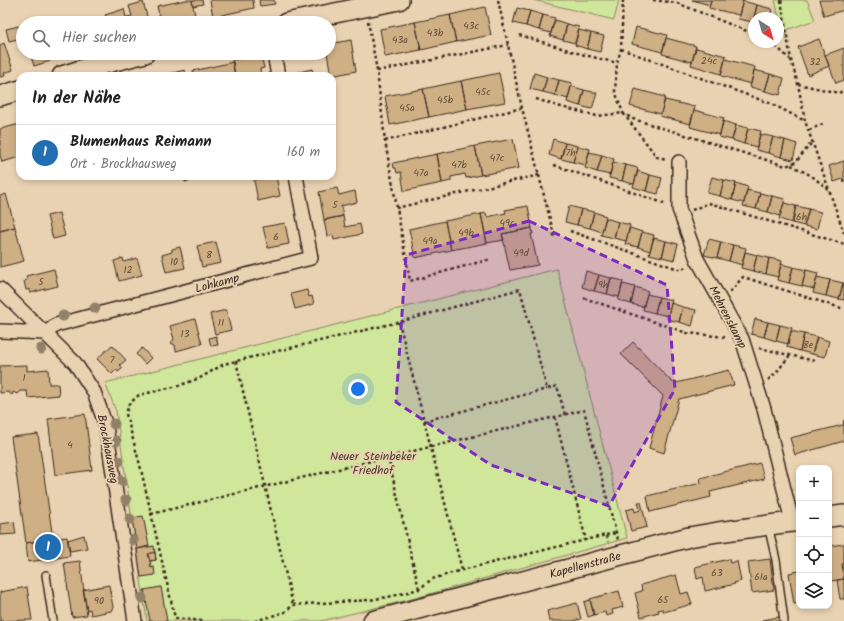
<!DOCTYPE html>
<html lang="de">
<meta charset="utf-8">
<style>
:root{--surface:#fff;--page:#f2f2f2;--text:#222;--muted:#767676;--line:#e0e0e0;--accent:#1f6fb2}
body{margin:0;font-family:Kalam,sans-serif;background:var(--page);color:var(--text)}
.controls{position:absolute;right:12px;bottom:12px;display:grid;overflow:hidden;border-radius:8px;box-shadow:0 2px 6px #0003}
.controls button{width:36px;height:36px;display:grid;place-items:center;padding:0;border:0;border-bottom:1px solid var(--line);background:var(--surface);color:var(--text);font:20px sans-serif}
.compass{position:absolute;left:748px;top:12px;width:36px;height:36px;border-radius:50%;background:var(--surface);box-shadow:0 2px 6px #0003;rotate:143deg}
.you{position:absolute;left:358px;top:389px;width:14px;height:14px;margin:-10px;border:3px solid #fff;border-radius:50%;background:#1a73e8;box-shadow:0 0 0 6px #1a73e833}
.badge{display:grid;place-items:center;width:26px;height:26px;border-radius:50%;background:var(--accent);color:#fff;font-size:13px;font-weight:700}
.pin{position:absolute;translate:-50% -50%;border:2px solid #fff;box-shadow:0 1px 4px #0006}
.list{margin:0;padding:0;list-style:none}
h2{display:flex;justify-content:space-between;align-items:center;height:52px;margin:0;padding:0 16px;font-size:17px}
h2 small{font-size:13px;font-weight:400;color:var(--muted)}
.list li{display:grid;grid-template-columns:26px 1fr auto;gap:12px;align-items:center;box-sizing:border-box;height:56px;padding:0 16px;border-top:1px solid var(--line)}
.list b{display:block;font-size:15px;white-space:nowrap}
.list p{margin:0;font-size:13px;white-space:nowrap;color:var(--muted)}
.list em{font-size:13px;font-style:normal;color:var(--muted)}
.icon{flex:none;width:22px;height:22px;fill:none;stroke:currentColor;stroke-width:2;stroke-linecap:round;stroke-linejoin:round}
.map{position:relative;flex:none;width:844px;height:621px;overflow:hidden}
.search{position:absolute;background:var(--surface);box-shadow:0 2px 6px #0003;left:16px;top:16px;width:320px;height:44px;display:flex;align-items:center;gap:10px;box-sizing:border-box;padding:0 14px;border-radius:22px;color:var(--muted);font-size:15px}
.panel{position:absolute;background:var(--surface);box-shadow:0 2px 6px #0003;left:16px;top:72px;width:320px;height:108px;border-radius:12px}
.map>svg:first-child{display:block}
.green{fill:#cfe69b;stroke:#85885c}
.building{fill:#cfb085;stroke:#3b2a1e}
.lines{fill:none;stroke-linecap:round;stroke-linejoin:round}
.lane-casing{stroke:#3b2a1e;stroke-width:10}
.street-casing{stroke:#3b2a1e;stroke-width:16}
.secondary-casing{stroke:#3b2a1e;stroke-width:22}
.path{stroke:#3b2a1e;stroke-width:2.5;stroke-dasharray:3 3;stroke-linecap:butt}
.lane{stroke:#e9d2b2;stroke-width:7}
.street{stroke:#e9d2b2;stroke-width:13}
.secondary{stroke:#e9d2b2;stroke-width:19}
.tree{fill:#928067}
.marked{fill:#7b2cbf;fill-opacity:0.2;stroke:#7b2cbf;stroke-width:3;stroke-dasharray:8 5;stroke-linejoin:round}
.labels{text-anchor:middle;stroke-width:4;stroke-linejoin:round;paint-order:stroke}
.number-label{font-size:10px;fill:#604c38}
.street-label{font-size:12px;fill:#3b2a1e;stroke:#e9d2b2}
.park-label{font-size:12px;fill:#4a3d2a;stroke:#e9d2b2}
</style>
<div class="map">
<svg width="844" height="621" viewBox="0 0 844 621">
<rect width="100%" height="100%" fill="#e9d2b2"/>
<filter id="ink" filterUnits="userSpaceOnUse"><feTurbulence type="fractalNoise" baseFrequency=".025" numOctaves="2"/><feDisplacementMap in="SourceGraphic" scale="8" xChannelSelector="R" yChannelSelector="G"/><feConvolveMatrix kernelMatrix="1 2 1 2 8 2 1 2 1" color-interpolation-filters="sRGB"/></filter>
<g filter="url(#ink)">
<path class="green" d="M533,0H619L614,20Z
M775,0H807L815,20L789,29L785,36L782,33Z
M557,269L627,538L408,600L321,621H147L116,411L105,383Z"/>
<path class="building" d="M186,0H192L196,21L185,23H161L157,6Z
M192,0H202L203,4L193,6Z
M210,0H253L254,8L213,17Z
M259,0H274L275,4L260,6Z
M692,0H711L710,5Z
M711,0H743L739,15L709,8Z
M819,0H844V10L824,16Z
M743,1L757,5L753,22L738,19Z
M143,2L149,23H116L115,20L108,22L105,15L124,9L126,17L132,16L129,6Z
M757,5L772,9L770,18H754Z
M485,7L491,35L456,42L450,15Z
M517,8L530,11L526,26L513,23Z
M530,11L543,15L539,30L526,26Z
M450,15L456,42L421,50L415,22Z
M543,15L555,18L551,33L539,30Z
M555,20L567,24L563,40L550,36Z
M415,22L421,50L385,57L380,29Z
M567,24L579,27L575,43L563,40Z
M19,26L22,38L9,41L6,29Z
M636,27L667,35L662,52L632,44Z
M579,30L591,33L587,49L575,45Z
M591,33L604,36L600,52L587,49Z
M666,38L696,46L692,62L662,54Z
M819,39L829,66L808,75L798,47Z
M351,40L356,71L331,76L327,53H329V44Z
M4,43L13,70L4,73L5,76L0,77V45Z
M696,48L726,56L721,74L691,65Z
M844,48V80L836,83L825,55Z
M30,53H52L53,58L49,59L50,61L34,66Z
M52,53H70L53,58Z
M261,55L264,68L260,69L261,76H235L232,60Z
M725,59L755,67L751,84L721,76Z
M233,62L235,76H194L193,71Z
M312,69L314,76H291L290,74Z
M185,70L186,76H159Z
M754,70L770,74L765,91L750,87Z
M499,73L505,102L467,109L461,81Z
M534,73L547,77L543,92L530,89Z
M770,74L784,78L780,95L765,91Z
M547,77L559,80L555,95L543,92Z
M559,80L572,83L568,99L555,95Z
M461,81L467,109L429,117L423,89Z
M571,86L584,90L580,106L567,102Z
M423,89L429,117L390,125L385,96Z
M635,89L665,97L661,114L630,106Z
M584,90L597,93L592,109L580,106Z
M665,100L695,107L690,124L660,116Z
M694,110L724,118L720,135L690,127Z
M723,121L736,125L732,140L719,137Z
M20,124V157L2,162L0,155V129Z
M736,125L748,128L744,144L732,140Z
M748,128L761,131L757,147L744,144Z
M760,134L773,137L768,153L756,150Z
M773,137L785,140L781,157L768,153Z
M513,139L519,168L481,175L475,146Z
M553,139L565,143L561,159L549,155Z
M785,140L797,144L793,160L781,157Z
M565,143L578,146L573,162L561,159Z
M475,146L481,175L466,178L465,174L451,177V181L442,183L437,154Z
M578,146L590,149L586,165L573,162Z
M589,152L602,155L597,172L585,168Z
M437,154L442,183L404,191L401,172L397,173L396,168H394L393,163Z
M602,155L614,159L610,175L597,172Z
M844,161V182L843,179L834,182L829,166Z
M613,162L626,165L622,181L609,178Z
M626,165L638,168L634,184L622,181Z
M638,171L650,175L646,191L633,187Z
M650,175L662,178L658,194L646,191Z
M183,176H200V179L185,182Z
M276,176L280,196L258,201L254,180Z
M712,177L724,180L720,196L707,193Z
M724,180L736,183L732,200L720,196Z
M736,183L748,187L744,203L732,200Z
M337,188L339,195L355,191L357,202L341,206L343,216L324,220L319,192Z
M747,190L760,193L756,209L743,206Z
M760,193L772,196L768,212L756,209Z
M6,194L15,227L0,231V196Z
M772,196L785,199L780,216L768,212Z
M784,203L796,206L792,223L779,219Z
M528,206L532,228L502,234L504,240L487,243L481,214L486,213L487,217L506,213L505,210Z
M569,206L581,209L577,225L565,222Z
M796,206L809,209L804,226L792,223Z
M581,209L594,212L590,228L577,225Z
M809,209L821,212L817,229L804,226Z
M594,212L606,216L602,232L590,228Z
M59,213L65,236L53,239L47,216Z
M481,214L487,243L451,250L445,221Z
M343,216L345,227L360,224L362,234L334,240L333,235L327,236L324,220Z
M606,218L618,222L614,238L601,235Z
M445,221L451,250L415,258L409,229Z
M618,222L630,225L626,241L614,238Z
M285,223L289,244L268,248L263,227Z
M15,227L24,261L0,267V231Z
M532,228L533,234H531L538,265L510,270L502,234Z
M630,228L642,232L638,247L625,244Z
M642,232L654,235L650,251L638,247Z
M654,238L666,241L662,257L649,254Z
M709,239L721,242L717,258L704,255Z
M666,241L678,244L674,260L662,257Z
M216,242L221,263L202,267L197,246Z
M721,242L733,245L729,261L717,258Z
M733,245L746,248L742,265L729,261Z
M180,247L185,268L166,272L162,255L172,252V249Z
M745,252L757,255L753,271L741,268Z
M757,255L769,258L766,274L753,271Z
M123,258L124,262L137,258L142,275L119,281L114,261Z
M769,258L782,261L778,277L766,274Z
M781,264L793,267L789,283L777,280Z
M793,267L806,270L802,286L789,283Z
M54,269L58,286L30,293V289L26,290L24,281L27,280L26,276Z
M806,270L818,273L814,289L802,286Z
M586,271L599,275L594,291L582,287Z
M599,275L611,278L607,294L594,291Z
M817,277L830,280L826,296L813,293Z
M611,278L623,281L619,297L607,294Z
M830,280L843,283L839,299L826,296Z
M843,283H844V300L839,299Z
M623,284L635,287L631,304L618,300Z
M635,287L648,291L643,307L631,304Z
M307,290L309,297L312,296L314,304L295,309L291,294Z
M647,294L659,297L655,313L643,310Z
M659,297L672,300L668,316L655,313Z
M671,303L683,307L679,322L667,319Z
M683,307L696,310L692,326L679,322Z
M226,310L231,330L215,334L210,314Z
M195,319L202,344L176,351L175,345L171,343L174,339L170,326Z
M755,319L768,322L764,337L751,334Z
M768,322L780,325L776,341L764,337Z
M780,325L792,328L788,344L776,341Z
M791,331L804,334L800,351L787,347Z
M804,334L817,337L812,354L800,351Z
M216,336L218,345L211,346L209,338Z
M817,337L829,341L825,357L812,354Z
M633,342L672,382L676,383L729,370L734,385L679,399L664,453L649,448L663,396L621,354Z
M112,345L126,360L120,365L123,368L118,372L116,370L112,374L97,359Z
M142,348L151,358L145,364L136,354Z
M27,365V371L48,369L49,384H58L59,395L28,398L27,391H20L17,394L13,392L12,395L8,392L0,393V366Z
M85,414L92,470L55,475L48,419Z
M844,420V441L795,455L790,438L843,425Z
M38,434L53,539L26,543L11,437Z
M760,463L764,479L710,492L711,497L650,512L647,496L701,483L700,478Z
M638,502H641L647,527L631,531L626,510L634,508L635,512L640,510Z
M143,516L149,546L137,549L132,518Z
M14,522L16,534L0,535V524Z
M84,535L87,548L70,551L68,540Z
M67,537L70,556L28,562L26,543Z
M844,544V564H842L844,579L831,581L829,568V546Z
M154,546L156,560L150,561L151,568L154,567L155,575L141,577L137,549Z
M155,552L156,560L150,561L148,554Z
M729,559L730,563L737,561L741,581L734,583L735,584L705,591L703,577L697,579L695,567Z
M770,559L774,590L752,593L748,562Z
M80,561L87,615L72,617L64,563Z
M799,571V603L794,604L789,573Z
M676,575L681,594L688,592L692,604L664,612L663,609L658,610L659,612L641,617L635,593L642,591L641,585Z
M844,579V599H840L837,580Z
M109,585L113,607L111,611L91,615L90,609L87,610L83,590Z
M27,587L32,620L0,621V592Z
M161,587L167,621H150L144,590Z
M619,591L623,607L612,610L613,614L606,616L605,612L594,615L590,599Z
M590,600L594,615L588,617L584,602Z
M577,603L581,619L573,621H549L547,611Z
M779,617L780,621H762V620Z"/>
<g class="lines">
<defs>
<path id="lane" d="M768,525L776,560L784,621
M46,575L53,621"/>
<path id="street" d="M274,53L278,76
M679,162V209L697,259L742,339L764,409L792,521
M0,289L75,363L94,392L106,426L135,621
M0,331L46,333
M46,333L56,325L311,258L296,176"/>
<path id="secondary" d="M286,23L399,0
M62,76L84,69L145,53
M0,96L20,90
M829,517L844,515
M373,621L689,537L718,532L799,521"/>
</defs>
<use href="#lane" class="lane-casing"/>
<use href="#street" class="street-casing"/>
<use href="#secondary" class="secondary-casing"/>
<path class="path" d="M498,0L522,108L555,239
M623,0L621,49L617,63L615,91L623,113L633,119L786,166L796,162L813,141
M653,0L677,3L754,34
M781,0L791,60L798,84L805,121L844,233
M368,21L377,71L385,141L410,281L491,259
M519,35L581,54L617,63
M771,42L790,59
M621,49L772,104L805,121
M377,71L508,45
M798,84L839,93L844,90
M536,99L561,107L597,116L623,113L657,157L667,159
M809,130L825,123
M385,141L522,108
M554,165L666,204
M791,165L812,176L830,191
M396,208L539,175
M692,210L709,203L844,244
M570,231L681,270L687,266
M730,292L743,277L844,309
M584,298L687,333L725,337
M399,322L462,570
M759,348L815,361
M236,361L293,605
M768,380L776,373L790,355
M555,417L586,540
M424,421L547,389
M388,457L419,589
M151,514L584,410L618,540
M606,535L616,533
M202,621L175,618L140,465L126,414L129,404L139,395L178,386L200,378L224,364L236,361L399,322L520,289L547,389L557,386L565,415
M255,621L285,612L293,605L369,600L393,596L419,589L432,579L462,570L606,535L608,542"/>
<use href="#lane" class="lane"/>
<use href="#street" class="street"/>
<use href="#secondary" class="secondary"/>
</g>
<g class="tree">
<circle cx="95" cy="308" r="5.5"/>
<circle cx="63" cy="316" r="5.5"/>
<circle cx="41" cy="349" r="5.5"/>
<circle cx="114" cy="424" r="5.5"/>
<circle cx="116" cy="441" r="5.5"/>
<circle cx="119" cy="461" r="5.5"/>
<circle cx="122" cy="481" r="5.5"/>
<circle cx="126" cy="500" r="5.5"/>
<circle cx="130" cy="519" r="5.5"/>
<circle cx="133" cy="540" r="5.5"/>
<circle cx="142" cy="598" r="5.5"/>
</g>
</g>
<path class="marked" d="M529,221L667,285L675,389L609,506L491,465L396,402L406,255Z"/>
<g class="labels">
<g class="number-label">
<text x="471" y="29">43c</text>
<text x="435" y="36">43b</text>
<text x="400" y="43">43a</text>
<text x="709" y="64">24c</text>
<text x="815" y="65">32</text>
<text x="483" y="95">45c</text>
<text x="445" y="103">45b</text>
<text x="407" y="111">45a</text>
<text x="569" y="156">17h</text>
<text x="497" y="161">47c</text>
<text x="459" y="168">47b</text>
<text x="421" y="176">47a</text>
<text x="335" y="208">5</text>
<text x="800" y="220">16h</text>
<text x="507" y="226">49c</text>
<text x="466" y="236">49b</text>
<text x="276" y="240">6</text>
<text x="430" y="244">49a</text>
<text x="521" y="256">49d</text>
<text x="209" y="258">8</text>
<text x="174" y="265">10</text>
<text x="128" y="273">12</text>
<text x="41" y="285">5</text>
<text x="603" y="288">9h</text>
<text x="221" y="326">11</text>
<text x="185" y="337">13</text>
<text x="808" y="348">8e</text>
<text x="112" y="363">7</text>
<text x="24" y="381">1</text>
<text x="70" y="448">4</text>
<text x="717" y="576">63</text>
<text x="761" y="580">61a</text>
<text x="663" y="603">65</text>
<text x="99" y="604">90</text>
</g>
<g class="street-label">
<text transform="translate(217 283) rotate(-15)" y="4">Lohkamp</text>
<text transform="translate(728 317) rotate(63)" y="4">Mehrenskamp</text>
<text transform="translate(108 449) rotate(79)" y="4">Brockhausweg</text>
<text transform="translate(585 565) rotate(-15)" y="4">Kapellenstraße</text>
</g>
<g class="park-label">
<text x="373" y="460">Neuer Steinbeker<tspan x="373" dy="14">Friedhof</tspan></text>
</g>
</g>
</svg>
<div class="controls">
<button>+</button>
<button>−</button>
<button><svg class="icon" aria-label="locate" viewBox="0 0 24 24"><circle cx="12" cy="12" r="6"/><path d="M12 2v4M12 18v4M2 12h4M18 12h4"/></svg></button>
<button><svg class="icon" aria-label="layers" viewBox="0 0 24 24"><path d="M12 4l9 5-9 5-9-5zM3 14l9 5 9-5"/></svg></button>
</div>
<svg class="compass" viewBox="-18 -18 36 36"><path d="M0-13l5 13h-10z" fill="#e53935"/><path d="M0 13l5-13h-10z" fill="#767676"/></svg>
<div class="you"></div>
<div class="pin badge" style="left:48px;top:547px">1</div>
<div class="search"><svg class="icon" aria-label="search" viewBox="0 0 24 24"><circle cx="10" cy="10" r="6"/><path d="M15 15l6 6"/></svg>Hier suchen</div>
<section class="panel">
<h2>In der Nähe<small></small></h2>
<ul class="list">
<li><span class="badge">1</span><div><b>Blumenhaus Reimann</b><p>Ort · Brockhausweg</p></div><em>160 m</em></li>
</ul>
</section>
</div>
